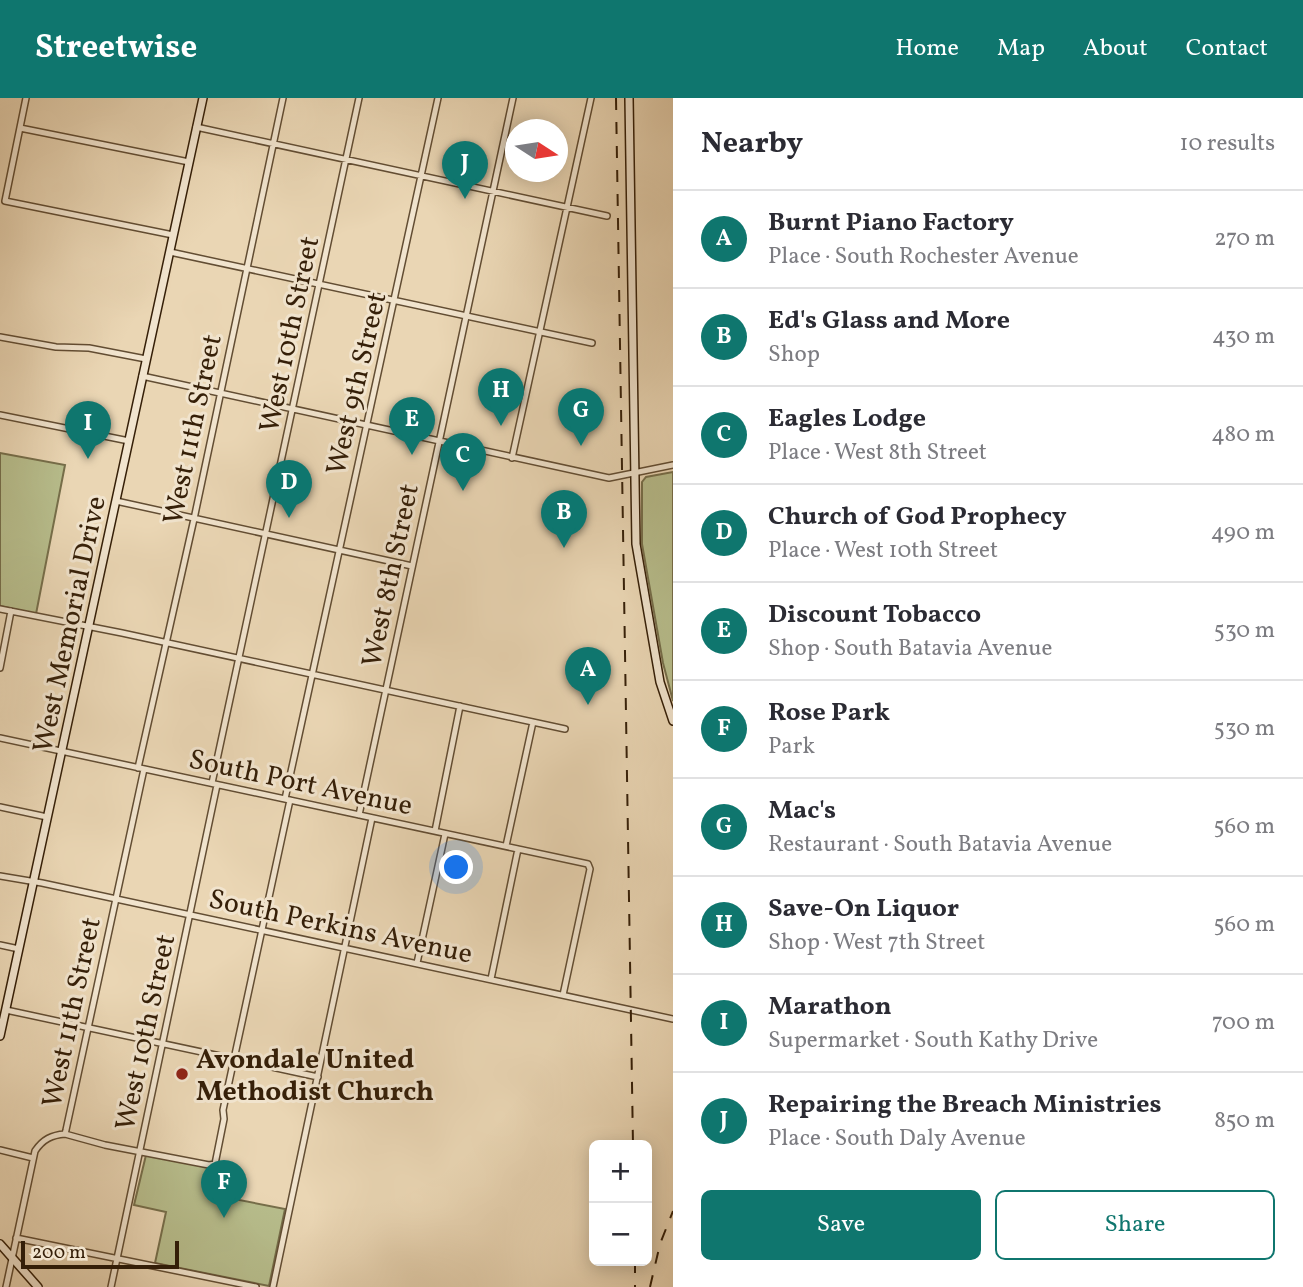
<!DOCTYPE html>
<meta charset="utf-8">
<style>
:root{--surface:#fff;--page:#f2f2f3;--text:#2b2b33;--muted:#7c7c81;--line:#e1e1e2;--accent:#0f766e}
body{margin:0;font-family:Vollkorn,serif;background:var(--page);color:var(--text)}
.controls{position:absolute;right:21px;bottom:21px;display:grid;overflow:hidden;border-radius:10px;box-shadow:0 4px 18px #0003}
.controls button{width:63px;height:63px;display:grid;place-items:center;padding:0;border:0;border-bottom:2px solid var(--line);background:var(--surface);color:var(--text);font:35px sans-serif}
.compass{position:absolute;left:505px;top:21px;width:63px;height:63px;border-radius:50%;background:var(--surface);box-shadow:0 4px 18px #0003;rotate:102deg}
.scale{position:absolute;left:21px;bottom:18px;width:158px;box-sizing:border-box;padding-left:7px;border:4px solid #351f08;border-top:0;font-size:19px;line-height:24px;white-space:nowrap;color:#351f08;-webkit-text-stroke:5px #f1e4ce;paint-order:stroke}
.you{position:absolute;left:457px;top:770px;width:24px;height:24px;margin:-18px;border:5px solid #fff;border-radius:50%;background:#1a73e8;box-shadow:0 0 0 10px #1a73e833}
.badge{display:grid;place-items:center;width:46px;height:46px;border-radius:50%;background:var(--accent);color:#fff;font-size:23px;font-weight:700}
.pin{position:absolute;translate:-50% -58px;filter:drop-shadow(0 2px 4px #0008)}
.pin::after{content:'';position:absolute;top:37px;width:24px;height:21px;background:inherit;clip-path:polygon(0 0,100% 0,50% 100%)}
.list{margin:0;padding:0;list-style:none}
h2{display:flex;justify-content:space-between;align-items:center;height:91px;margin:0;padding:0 28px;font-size:30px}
h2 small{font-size:23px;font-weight:400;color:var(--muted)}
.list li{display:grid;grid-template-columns:46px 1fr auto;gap:21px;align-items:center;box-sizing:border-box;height:98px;padding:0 28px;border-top:2px solid var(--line)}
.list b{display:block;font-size:26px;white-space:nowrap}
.list p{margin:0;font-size:23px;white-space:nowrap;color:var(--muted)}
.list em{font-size:23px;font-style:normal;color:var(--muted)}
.actions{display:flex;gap:14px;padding:21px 28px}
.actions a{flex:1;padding:16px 0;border:2px solid var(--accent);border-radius:10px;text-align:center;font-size:24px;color:var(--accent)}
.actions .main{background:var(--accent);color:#fff}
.map{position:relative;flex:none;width:673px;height:1189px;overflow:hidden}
header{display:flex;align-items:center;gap:42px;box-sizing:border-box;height:98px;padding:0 35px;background:var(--accent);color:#fff}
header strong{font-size:33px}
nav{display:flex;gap:38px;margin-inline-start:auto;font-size:24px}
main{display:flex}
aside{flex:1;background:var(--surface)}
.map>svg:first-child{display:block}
.green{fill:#b7bd8c;stroke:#766e4a;stroke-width:2}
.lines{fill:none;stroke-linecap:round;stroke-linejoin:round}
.street-casing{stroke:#624d33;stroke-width:8}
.secondary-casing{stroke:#351f08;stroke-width:10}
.street{stroke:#f1e4ce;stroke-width:5}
.secondary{stroke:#f1e4ce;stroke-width:7}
.rail{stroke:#351f08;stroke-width:2;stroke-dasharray:12 12;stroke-linecap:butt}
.poi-dot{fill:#8f2418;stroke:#f1e4ce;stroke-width:2.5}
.labels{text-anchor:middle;stroke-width:6;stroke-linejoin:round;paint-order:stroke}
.street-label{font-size:28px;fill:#351f08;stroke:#f1e4ce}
.poi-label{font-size:28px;font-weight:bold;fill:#351f08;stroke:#f1e4ce;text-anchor:start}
</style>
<header>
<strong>Streetwise</strong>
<nav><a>Home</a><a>Map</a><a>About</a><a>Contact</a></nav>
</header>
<main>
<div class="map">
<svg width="673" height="1189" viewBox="0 0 673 1189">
<rect width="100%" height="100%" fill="#ead6b4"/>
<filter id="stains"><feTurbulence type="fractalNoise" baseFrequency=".00286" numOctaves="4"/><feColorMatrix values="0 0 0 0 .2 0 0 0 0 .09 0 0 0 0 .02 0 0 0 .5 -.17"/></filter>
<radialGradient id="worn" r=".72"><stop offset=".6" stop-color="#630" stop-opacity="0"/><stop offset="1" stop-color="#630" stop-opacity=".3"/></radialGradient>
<path class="green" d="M0,355L65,367L36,516L0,508Z
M673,374V603L663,565L642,446V384L646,379Z
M146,1057L227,1073L232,1077L239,1102L285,1111L269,1188L155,1165L166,1114L134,1107Z"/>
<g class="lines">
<defs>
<path id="street" d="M26,0L5,103L173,137
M196,29L607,118
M20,30L189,64
M170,154L592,245
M0,239L56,249L89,250L146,261
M142,278L609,380L673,367
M0,317L129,343
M512,360L591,0
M116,403L412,468
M0,511L122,535L565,631
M0,570L11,513
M0,640L588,766L590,771L563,897
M138,670L194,421L283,0
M212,685L359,0
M285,701L438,0
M0,709L47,719
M359,717L513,0
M435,733L460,608
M506,748L533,624
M0,778L42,785L673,921
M0,847L19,851
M417,865L445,736
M491,881L518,751
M6,912L318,979
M65,1036L105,1047L209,1067L215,1066L224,1021L223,1012L290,702
M0,1052L33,1060
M16,1140L256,1189
M6,1189L35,1053C43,1041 52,1037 65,1036L66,1032L144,671
M111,1189L217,687
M273,1189L372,720"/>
<path id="secondary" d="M629,0L636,446L660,584L673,623
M0,938L203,0
M0,1146L38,1189"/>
</defs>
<use href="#street" class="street-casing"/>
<use href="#secondary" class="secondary-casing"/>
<use href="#street" class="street"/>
<use href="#secondary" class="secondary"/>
<path class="rail" d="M616,0L633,1047
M635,1163V1189
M650,1189L660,1146L673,1113"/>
</g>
<circle class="poi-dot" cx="182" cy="976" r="7"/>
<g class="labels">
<g class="street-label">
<text transform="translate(288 236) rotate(-78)" y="10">West 10th Street</text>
<text transform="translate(355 285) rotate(-77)" y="10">West 9th Street</text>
<text transform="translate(191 331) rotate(-78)" y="10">West 11th Street</text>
<text transform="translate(389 477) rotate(-78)" y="10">West 8th Street</text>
<text transform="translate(68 526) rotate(-78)" y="10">West Memorial Drive</text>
<text transform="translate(301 683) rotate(12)" y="10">South Port Avenue</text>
<text transform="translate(341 827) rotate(12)" y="10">South Perkins Avenue</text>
<text transform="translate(70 914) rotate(-78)" y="10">West 11th Street</text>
<text transform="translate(144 934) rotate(-78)" y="10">West 10th Street</text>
</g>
<g class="poi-label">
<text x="196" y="970">Avondale United<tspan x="196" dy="32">Methodist Church</tspan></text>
</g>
</g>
<rect width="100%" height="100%" filter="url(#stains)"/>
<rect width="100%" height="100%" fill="url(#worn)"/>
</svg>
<div class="controls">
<button>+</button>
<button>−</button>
</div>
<svg class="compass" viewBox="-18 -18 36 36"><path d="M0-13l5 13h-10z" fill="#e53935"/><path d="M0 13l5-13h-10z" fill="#7c7c81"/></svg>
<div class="scale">200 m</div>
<div class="you"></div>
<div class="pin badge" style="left:588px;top:607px">A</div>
<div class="pin badge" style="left:564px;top:450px">B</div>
<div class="pin badge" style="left:463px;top:393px">C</div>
<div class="pin badge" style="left:289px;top:420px">D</div>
<div class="pin badge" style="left:412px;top:357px">E</div>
<div class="pin badge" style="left:224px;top:1120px">F</div>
<div class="pin badge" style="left:581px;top:348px">G</div>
<div class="pin badge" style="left:501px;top:328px">H</div>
<div class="pin badge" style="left:88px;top:361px">I</div>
<div class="pin badge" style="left:465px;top:101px">J</div>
</div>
<aside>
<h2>Nearby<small>10 results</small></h2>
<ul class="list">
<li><span class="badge">A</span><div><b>Burnt Piano Factory</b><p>Place · South Rochester Avenue</p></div><em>270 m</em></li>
<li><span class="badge">B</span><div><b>Ed's Glass and More</b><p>Shop</p></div><em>430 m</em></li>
<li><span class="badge">C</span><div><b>Eagles Lodge</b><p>Place · West 8th Street</p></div><em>480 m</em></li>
<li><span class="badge">D</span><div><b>Church of God Prophecy</b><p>Place · West 10th Street</p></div><em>490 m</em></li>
<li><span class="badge">E</span><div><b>Discount Tobacco</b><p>Shop · South Batavia Avenue</p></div><em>530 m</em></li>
<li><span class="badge">F</span><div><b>Rose Park</b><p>Park</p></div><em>530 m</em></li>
<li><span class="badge">G</span><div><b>Mac's</b><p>Restaurant · South Batavia Avenue</p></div><em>560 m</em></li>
<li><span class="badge">H</span><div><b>Save-On Liquor</b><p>Shop · West 7th Street</p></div><em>560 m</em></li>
<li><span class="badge">I</span><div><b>Marathon</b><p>Supermarket · South Kathy Drive</p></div><em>700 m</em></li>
<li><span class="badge">J</span><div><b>Repairing the Breach Ministries</b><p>Place · South Daly Avenue</p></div><em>850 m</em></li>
</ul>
<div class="actions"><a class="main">Save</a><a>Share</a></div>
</aside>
</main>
